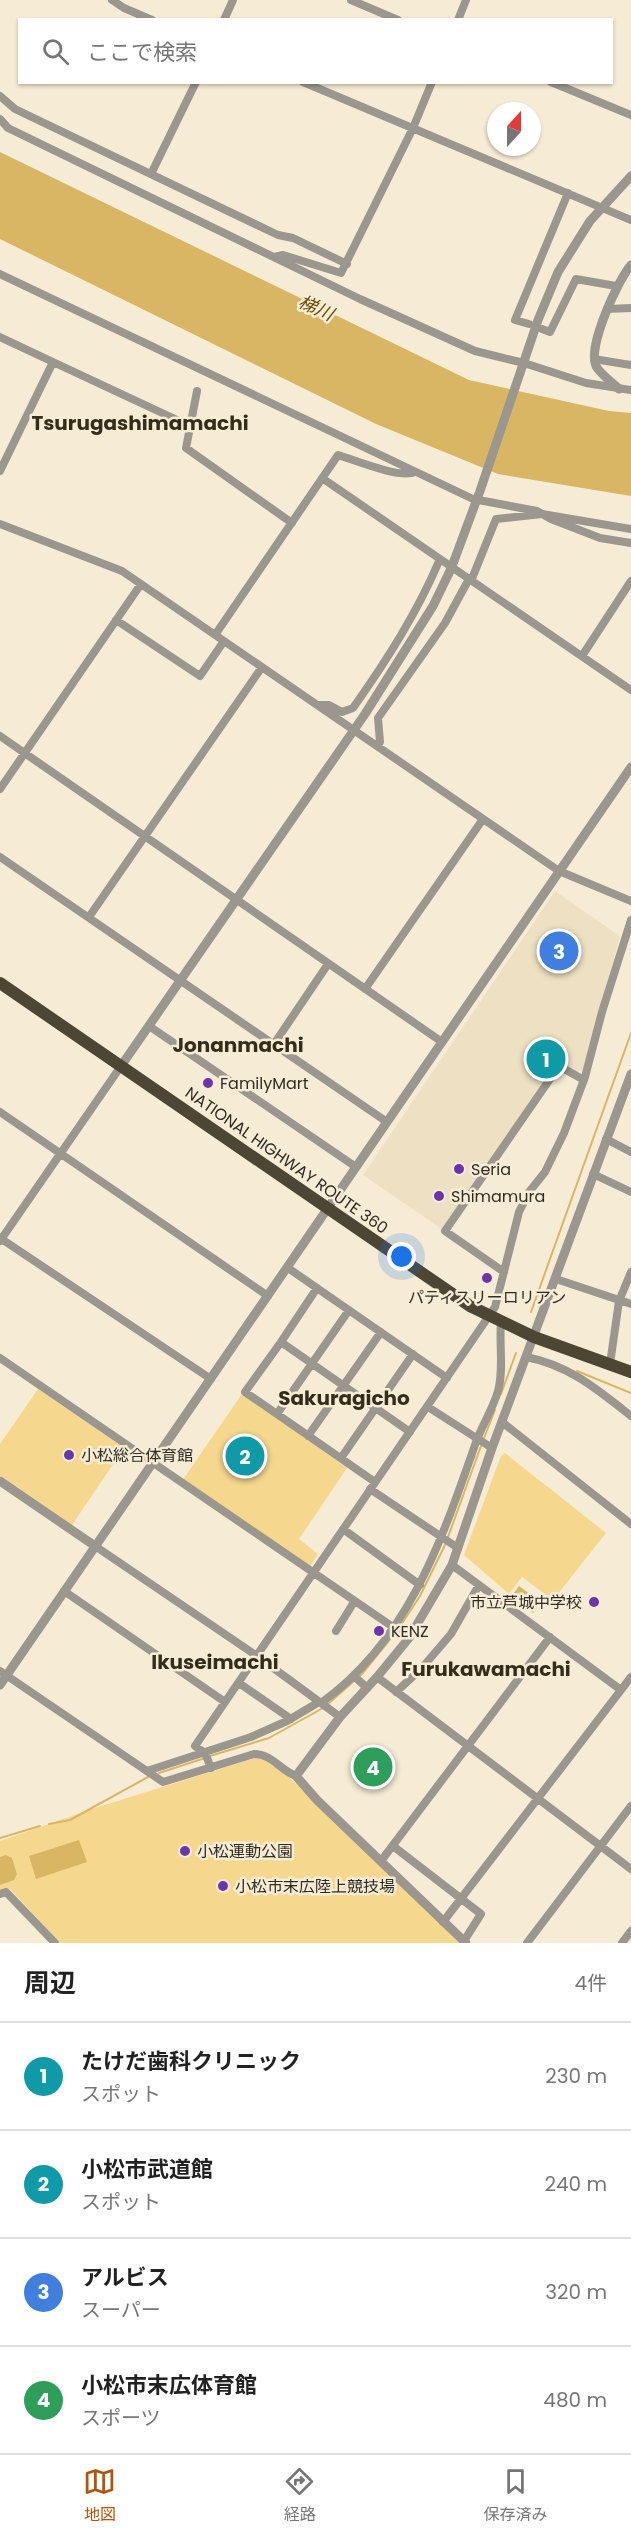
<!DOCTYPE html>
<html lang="ja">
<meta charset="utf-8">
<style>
:root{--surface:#fff;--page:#f6f6f6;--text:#222;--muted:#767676;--line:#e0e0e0;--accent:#b45309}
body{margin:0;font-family:Poppins,"Noto Sans JP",sans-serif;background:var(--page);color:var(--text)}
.compass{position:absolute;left:487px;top:102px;width:54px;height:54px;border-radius:50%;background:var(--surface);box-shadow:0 2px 4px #0004;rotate:21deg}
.you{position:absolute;left:402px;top:1257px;width:21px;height:21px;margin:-15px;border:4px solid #fff;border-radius:50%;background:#1a73e8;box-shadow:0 0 0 9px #1a73e833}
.badge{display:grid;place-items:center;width:39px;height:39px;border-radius:50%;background:var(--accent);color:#fff;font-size:20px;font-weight:700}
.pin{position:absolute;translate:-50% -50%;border:3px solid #fff;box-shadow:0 2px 6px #0006}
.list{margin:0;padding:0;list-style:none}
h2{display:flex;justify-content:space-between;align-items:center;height:78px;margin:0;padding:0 24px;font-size:26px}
h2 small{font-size:20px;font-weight:400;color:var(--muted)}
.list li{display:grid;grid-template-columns:39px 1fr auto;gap:18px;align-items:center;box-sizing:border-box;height:108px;padding:0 24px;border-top:2px solid var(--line)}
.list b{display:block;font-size:22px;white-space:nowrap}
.list p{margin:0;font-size:20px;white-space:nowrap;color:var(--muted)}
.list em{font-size:20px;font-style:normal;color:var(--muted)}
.icon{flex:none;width:33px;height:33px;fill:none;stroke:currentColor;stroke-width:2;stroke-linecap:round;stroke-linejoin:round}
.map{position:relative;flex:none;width:631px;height:1943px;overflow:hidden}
.search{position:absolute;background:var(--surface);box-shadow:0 2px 4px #0004;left:18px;right:18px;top:18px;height:66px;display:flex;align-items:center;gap:15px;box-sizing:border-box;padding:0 21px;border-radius:0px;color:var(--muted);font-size:22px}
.sheet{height:510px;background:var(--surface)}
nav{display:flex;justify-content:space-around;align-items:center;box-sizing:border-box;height:84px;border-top:2px solid var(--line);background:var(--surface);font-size:16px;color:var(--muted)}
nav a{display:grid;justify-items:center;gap:3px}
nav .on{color:var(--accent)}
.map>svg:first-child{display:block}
.built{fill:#eee1c3}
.green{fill:#f5d78e}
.water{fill:#d8b663}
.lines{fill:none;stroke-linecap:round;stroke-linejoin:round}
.stream{stroke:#d8b663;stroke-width:2}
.minor{stroke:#9b978e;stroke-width:8}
.tertiary{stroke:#9b978e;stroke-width:9}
.trunk{stroke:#4e4634;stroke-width:12}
.tertiary-bridge{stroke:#9b978e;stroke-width:9}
.poi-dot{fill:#6a35ac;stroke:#f6ecd5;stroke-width:2}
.labels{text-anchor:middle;stroke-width:5;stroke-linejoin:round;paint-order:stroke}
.poi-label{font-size:16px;fill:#2f2c23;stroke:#f6ecd5;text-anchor:start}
.street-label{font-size:16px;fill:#2f2c23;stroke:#f6ecd5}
.water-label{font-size:18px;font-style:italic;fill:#644c09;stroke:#f6ecd5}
.quarter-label{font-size:20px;font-weight:bold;fill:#352d1b;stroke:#f6ecd5}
</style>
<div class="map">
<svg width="631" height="1943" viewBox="0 0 631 1943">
<rect width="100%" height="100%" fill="#f6ecd5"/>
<path class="built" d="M555,891L620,936L583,1070L577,1072L559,1060L443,1230L363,1175Z"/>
<path class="green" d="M38,1389L124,1448L72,1525L0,1475V1444Z
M242,1394L347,1468L299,1539L318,1554L310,1567L182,1481Z
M505,1453L606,1533L553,1600L522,1577L509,1594L464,1555L501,1456Z
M255,1758L271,1761L381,1861L466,1943H60L10,1889L0,1890V1841L92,1809Z"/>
<path class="water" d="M0,152L469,380L609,411L631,413V496L498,474L376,424L0,239Z
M519,1586L541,1602L533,1613L511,1597Z
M79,1840L87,1862L36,1879L29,1856Z
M6,1855L12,1858L17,1874L14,1880L0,1885V1857Z"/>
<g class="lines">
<path class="stream" d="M531,1312L631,1033
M577,1371L631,1393
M501,1394L516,1353
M484,1438L495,1410
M448,1537L481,1446
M399,1628L420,1596L445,1545
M328,1704L362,1674L395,1633
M210,1756L269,1738L323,1708
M159,1773L205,1758
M49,1824L70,1820L148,1777
M0,1838L40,1826"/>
<path class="minor" d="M112,0L124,8L152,20
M351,0L398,20
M224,20L233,0
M458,20L466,0
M303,82L631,220
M551,82L631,115
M0,96L15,109L278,235L293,238L347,264
M0,119L8,128L360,299L475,351L524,363L586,383L631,390
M151,174L196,82
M274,257L283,255L341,273L413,128L432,82
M0,274L473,499L537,511L551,519L600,538L631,543
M607,309L631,308
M529,324L515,320L568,193
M542,329L550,332L576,279L616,286
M0,337L53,362
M594,359L631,365
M197,391L186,448L292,523
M0,471L53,362L190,426
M322,478L631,690
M0,524L122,571L559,871L631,901
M471,581L496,519L542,514L631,529
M116,620L200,676L224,641
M215,635L338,455C354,460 401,479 415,472
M582,656L631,581
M318,705H329L342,712L353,708C387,660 417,613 440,559
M0,736L442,1042
M377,746L380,742L378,718L445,623L469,579
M0,789L141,584
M0,857L387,1122
M89,917L262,667
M365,989L483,819
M149,1026L356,1167
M274,1044L328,964
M0,1112L268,1296
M606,1139L631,1152
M593,1174L631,1192
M0,1238L211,1379
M0,1241L121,1066
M288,1268L447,1378
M504,1272L445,1231L559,1066L584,1080
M556,1279L631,1304
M281,1342L317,1288
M526,1357C569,1365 598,1390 631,1416
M0,1358L409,1638
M610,1364L619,1301L631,1272
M428,1407L492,1448
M277,1414L349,1310
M502,1422L631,1524
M308,1436L381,1332
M341,1458L413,1354
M375,1482L245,1392L281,1342L410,1432
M370,1489L458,1548
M343,1529L420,1585
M95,1546L257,1656L340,1717
M452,1565L621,1690
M64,1591L225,1702
M336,1631L354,1602
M0,1671L163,1782L254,1754C272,1754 280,1770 296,1776
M354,1676L367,1688
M377,1677L631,1869
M239,1683L291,1719
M396,1692L421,1669L451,1634L479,1585
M321,1703C408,1641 441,1542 475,1445C481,1427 493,1409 498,1391C504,1370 499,1344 501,1322
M211,1768L205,1753L195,1746L495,1307L519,1212L529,1192L545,1172L564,1133L585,1077L602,1012L631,920
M147,1771L251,1737L287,1721L319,1702
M393,1846L481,1914L464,1941
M381,1861L550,1637
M0,1894L6,1892L55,1943
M443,1922L631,1677
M527,1943L631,1806
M622,1943L631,1931"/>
<path class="tertiary" d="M619,389C612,382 600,374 596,366C587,347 618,280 631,265
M454,561L480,491L538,320L558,272L590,221L631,176
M121,1066L365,714L433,606L449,573
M0,1481L95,1546
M0,1685L631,767
M466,1943L317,1800L296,1776L340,1717L377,1677L409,1638L452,1565L492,1448L631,1074"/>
<path class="trunk" d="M0,983L470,1306L534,1337L631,1372"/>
<path class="tertiary-bridge" d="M449,573L454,561"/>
</g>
<g class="poi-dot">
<circle cx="208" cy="1083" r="6"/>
<circle cx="459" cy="1169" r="6"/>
<circle cx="439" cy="1196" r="6"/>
<circle cx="487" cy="1278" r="6"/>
<circle cx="69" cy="1455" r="6"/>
<circle cx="594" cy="1602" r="6"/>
<circle cx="379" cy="1631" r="6"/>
<circle cx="185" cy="1851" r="6"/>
<circle cx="223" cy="1886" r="6"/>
</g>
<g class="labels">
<g class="poi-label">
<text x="220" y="1089">FamilyMart</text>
<text x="471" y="1175">Seria</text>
<text x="451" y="1202">Shimamura</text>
<text x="487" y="1303" text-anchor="middle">パティスリーロリアン</text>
<text x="81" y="1461">小松総合体育館</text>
<text x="582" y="1608" text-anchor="end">市立芦城中学校</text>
<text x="391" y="1637">KENZ</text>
<text x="197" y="1857">小松運動公園</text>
<text x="235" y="1892">小松市末広陸上競技場</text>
</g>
<g class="street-label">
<text transform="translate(287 1160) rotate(35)" y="6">NATIONAL HIGHWAY ROUTE 360</text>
</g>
<g class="water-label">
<text transform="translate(316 308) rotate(24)" y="6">梯川</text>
</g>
<g class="quarter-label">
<text x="140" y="430">Tsurugashimamachi</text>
<text x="238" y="1052">Jonanmachi</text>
<text x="344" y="1405">Sakuragicho</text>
<text x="215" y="1669">Ikuseimachi</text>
<text x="486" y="1676">Furukawamachi</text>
</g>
</g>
</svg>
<svg class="compass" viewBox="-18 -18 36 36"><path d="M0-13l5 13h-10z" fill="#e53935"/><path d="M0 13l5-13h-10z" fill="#767676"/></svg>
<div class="you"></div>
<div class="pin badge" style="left:546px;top:1059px;background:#0f9aa8">1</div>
<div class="pin badge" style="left:245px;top:1456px;background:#0f9aa8">2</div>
<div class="pin badge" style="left:559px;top:951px;background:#3f7fe0">3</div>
<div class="pin badge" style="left:373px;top:1767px;background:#2e9e5b">4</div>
<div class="search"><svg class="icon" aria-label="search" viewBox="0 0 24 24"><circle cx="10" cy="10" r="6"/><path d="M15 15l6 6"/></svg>ここで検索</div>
</div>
<section class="sheet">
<h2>周辺<small>4件</small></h2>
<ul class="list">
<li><span class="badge" style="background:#0f9aa8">1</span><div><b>たけだ歯科クリニック</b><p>スポット</p></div><em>230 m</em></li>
<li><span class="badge" style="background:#0f9aa8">2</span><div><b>小松市武道館</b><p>スポット</p></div><em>240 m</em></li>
<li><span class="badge" style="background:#3f7fe0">3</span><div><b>アルビス</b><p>スーパー</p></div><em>320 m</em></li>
<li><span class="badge" style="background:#2e9e5b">4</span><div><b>小松市末広体育館</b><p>スポーツ</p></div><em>480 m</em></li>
</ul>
</section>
<nav>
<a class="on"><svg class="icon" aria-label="map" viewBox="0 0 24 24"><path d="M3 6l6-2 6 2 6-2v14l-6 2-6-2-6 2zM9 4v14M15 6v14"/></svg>地図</a>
<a><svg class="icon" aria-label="directions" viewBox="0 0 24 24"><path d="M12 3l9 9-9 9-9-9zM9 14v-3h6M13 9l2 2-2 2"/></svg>経路</a>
<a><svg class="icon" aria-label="saved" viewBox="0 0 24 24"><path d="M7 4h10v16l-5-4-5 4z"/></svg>保存済み</a>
</nav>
